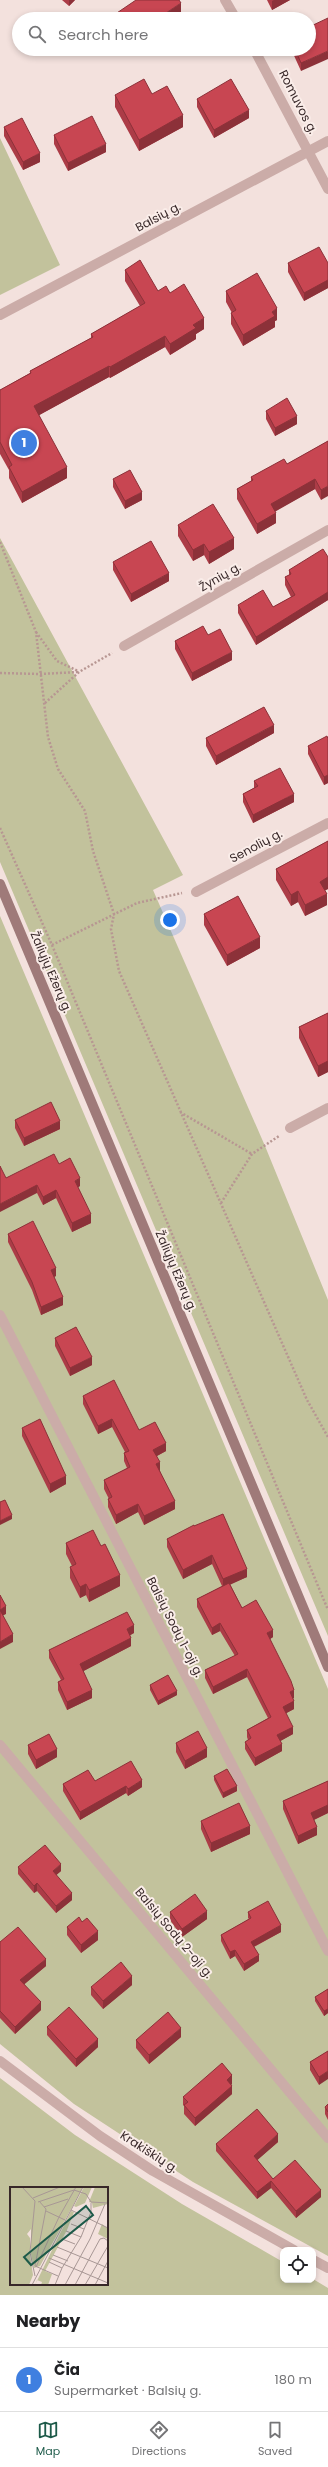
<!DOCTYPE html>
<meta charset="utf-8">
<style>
:root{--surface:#fff;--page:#f6f6f6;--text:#202124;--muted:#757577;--line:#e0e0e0;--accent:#1d5a49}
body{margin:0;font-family:Poppins,sans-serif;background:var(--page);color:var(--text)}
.controls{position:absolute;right:12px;bottom:12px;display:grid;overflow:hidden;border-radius:8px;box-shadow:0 2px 6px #0003}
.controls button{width:36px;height:36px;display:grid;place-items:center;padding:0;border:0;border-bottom:1px solid var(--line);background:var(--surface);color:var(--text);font:20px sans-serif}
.you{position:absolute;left:170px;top:920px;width:14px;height:14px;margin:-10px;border:3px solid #fff;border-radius:50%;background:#1a73e8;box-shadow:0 0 0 6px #1a73e833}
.badge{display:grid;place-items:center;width:26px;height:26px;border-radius:50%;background:var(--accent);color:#fff;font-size:13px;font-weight:700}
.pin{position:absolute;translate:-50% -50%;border:2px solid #fff;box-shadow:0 1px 4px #0006}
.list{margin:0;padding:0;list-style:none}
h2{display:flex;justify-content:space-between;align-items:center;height:52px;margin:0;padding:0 16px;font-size:17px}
h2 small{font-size:13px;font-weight:400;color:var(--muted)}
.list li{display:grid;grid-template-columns:26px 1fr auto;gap:12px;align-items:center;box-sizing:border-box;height:64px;padding:0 16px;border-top:1px solid var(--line)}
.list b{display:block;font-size:15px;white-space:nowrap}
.list p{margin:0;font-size:13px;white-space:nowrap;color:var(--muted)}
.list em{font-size:13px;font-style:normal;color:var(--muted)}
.icon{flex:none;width:22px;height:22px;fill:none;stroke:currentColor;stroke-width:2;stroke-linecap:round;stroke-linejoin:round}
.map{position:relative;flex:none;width:328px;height:2295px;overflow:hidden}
.search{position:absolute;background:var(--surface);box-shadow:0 2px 6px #0003;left:12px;right:12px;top:12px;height:44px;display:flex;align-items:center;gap:10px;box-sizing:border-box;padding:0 14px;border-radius:22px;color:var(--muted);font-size:15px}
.sheet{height:116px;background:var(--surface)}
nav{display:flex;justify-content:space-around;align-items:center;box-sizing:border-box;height:56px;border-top:1px solid var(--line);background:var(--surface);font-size:11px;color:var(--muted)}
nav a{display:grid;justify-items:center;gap:2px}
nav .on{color:var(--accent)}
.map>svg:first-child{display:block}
.green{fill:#c2c29c;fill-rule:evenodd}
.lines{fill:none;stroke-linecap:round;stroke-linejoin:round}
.path{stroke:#b79692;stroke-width:2.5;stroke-dasharray:2 2;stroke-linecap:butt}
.minor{stroke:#cbaca8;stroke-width:10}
.secondary{stroke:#9f7a79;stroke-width:10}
.wall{fill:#ac3c47}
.shaded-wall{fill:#8c3139}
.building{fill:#c84652;stroke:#8c3139}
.labels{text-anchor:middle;stroke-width:4;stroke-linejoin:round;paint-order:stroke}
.street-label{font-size:12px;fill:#382829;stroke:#faede9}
.inset-road{fill:none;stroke:#a89795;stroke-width:1}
.view{fill:#1d5a49;fill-opacity:0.15;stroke:#1d5a49;stroke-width:2}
.inset-edge{fill:none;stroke:#382829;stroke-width:2}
</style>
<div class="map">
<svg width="328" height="2295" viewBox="0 0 328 2295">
<rect width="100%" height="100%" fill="#f3e1dd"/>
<path class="green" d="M0,138L60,265L0,295Z
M0,538L183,875L153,890L265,1146L328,1300V1636L0,862Z
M0,916L328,1689V2256L193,2182L74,2104L0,2044Z
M0,2078L75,2135L182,2204L283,2262V2280L313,2279L328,2288V2295H0ZM11,2188H107V2284H11Z"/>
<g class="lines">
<path class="path" d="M0,542L36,632L48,737L58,769L85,811L93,851L114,914L111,929L119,971L307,1400L328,1437
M36,632L57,661L78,671
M0,673L41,674L78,672
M45,703L79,672L112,653
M0,828L52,945L328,1610
M52,945L137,903L182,893
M180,1112L252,1154
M221,1203L252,1154L279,1136"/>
<path class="minor" d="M225,0L236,19
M254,49L328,189
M0,315L328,141
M124,646L328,530
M196,892L328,823
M290,1128L328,1108
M0,1315L328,1951
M0,1745L328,2138
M0,2061L100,2136L153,2171L294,2250
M313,2260L328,2268"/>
<path class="secondary" d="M0,884L328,1667"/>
</g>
<path class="wall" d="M62,0H75L69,6Z
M267,0H290L272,10Z
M118,49H131L122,55Z
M291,49H309L301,71Z
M152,94L183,127L139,151L115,107V95Z
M197,99L249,118L214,138L197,107Z
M4,127L40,162L23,170L4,136Z
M54,135L106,152L68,171L54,144Z
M288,263H328V288L304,301L288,272Z
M125,270L158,291L170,293L204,329L196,334V339L170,355L165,347L110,378L109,377L39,415L67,478L22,503L9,478V470L0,454V390L30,373V371L91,338V334L140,306L125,281Z
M226,291L277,320L275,321V327L243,346L231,324V313H232L226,302Z
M266,411L297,424L275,436L266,419Z
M328,441L321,500L315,489L275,511L276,523L257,534L237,499V489L251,481V477L287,464Z
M113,479L142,500L125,509L113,487Z
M178,525L234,549L209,564L204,555L193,561L178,536Z
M328,557V600L256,645L238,613V605L273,607L291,597L285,585V577L289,575V570Z
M113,562L169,581L131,602L113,570Z
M208,635L232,660L192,681L175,649V641Z
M274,733L216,765L206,746V738Z
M328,739V783L324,785L308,754V746Z
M254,781L294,802L253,823L243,802V794L254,788Z
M328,841V889L325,890L327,905L305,916L298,902L291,906L276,880V869Z
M204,914L260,948L227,966L204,925Z
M328,1013V1072L318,1077L299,1038V1027Z
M15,1120L60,1129L24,1146L15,1128Z
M59,1164L80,1186L78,1187L91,1223L72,1232L56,1198L43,1205L37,1193L6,1178Z
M8,1234L56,1276L54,1277L63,1305L41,1315L32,1290L8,1242Z
M55,1338L92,1365L70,1376L55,1346Z
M83,1396L139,1430L166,1451L157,1456L160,1471L175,1509L144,1525L138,1512L116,1524L108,1507V1499H109L104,1489V1480L127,1468L124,1461V1453L125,1452L112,1427L98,1434L83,1404Z
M22,1428L66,1484L50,1493L22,1436Z
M194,1526L247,1577L230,1584L242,1608L273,1637L270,1639L294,1698H293L294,1709L286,1713L293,1734L280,1741L282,1751L255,1766L245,1749V1742L248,1740L247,1737V1730L268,1718L247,1677L213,1694L205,1678V1670L235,1656L220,1631L212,1635L197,1607V1599L222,1586L212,1564L183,1579L167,1547V1539Z
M66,1543L101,1546L120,1586L89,1602L86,1595L80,1598L70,1578V1567L72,1566L66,1554Z
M134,1633L130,1635L131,1646L83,1671L92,1698L67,1710L58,1690V1682L61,1680L49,1658V1650Z
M150,1685L177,1695L158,1705L150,1690Z
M176,1743L207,1757L185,1769L176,1752Z
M28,1745L57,1757L36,1769L28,1754Z
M214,1776L237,1791L223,1798L214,1780Z
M95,1781L142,1787L128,1796L126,1793L80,1820L63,1791V1784Z
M328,1781V1813L314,1820L317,1835L298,1844L283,1809V1801Z
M201,1821L250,1834L211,1852L201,1829Z
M18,1867L61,1871L56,1875L72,1900L56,1913L37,1891L34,1893L18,1874Z
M170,1912L207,1919L182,1937L170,1920Z
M248,1912L281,1932L254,1947L259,1961L244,1971L235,1956L230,1959L221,1941V1935L249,1919L248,1918Z
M82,1922L98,1940L81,1953L67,1935V1927Z
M0,1942L46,1966L24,1984L41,2010L15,2034L0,2018Z
M132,1985L103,2009L91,1995V1987Z
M328,1989V2013L324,2016L315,2001V1997Z
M47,2027L98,2047L76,2067L47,2035Z
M181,2037L149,2064L136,2048V2040Z
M328,2051L319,2085L310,2070V2062Z
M232,2084L231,2085L232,2094L195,2126L184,2114V2106L183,2105V2097Z
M328,2104V2120L325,2114V2107Z
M278,2142L257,2160L273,2179L321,2197L296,2218L271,2188L257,2199L216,2151V2144Z"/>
<path class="shaded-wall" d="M69,0H75L69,6Z
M274,0H290L272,10V1Z
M181,3V12L170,19H157Z
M122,49H131L122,55Z
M328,51V59L301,71V63Z
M249,110V118L214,138V130Z
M183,115V127L139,151V140Z
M106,144V152L68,171V163Z
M40,153V162L23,170V162Z
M328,280V288L304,301V293Z
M277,308V320L275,321V327L243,346V335L272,312Z
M204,318V329L196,334V339L170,355V344L193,325Z
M165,336V347L110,378V367Z
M109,366V377L34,418V406Z
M297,416V424L275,436V428Z
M67,467V478L22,503V492Z
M315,479V489L271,514V504Z
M328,486V496L321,500V490Z
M142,492V500L125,509V501Z
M276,513V523L257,534V524Z
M234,538V549L209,564V552Z
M204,544V555L193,561V550Z
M169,573V581L131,602V594Z
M328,592V600L256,645V637Z
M232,652V660L192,681V673Z
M274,725V733L216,765V756Z
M328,775V783L324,785V777Z
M294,794V802L253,823V815Z
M328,877V889L320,893V882Z
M298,891V902L291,906V895Z
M327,894V905L305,916V905Z
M260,937V948L227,966V955Z
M328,1061V1072L318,1077V1066Z
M60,1121V1129L24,1146V1138Z
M80,1178V1186L75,1189V1181Z
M37,1185V1193L0,1212V1204Z
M56,1190V1198L43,1205V1197Z
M91,1214V1223L72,1232V1223Z
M56,1268V1276L51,1278V1270Z
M63,1297V1305L41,1315V1307Z
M92,1357V1365L70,1376V1368Z
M112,1419V1427L98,1434V1426Z
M166,1443V1451L153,1458V1450Z
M160,1462V1471L156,1473V1464Z
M66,1476V1484L50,1493V1484Z
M175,1501V1509L144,1525V1516Z
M138,1504V1512L116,1524V1515Z
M12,1515V1519L0,1525V1521Z
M212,1555V1564L183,1579V1570Z
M247,1569V1577L223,1588V1579Z
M120,1575V1586L89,1602V1590Z
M86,1584V1595L80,1598V1587Z
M6,1606V1614L0,1617V1610Z
M220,1623V1631L212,1635V1628Z
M134,1625V1633L127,1637V1629Z
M273,1630V1637L267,1641V1633Z
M13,1634V1642L0,1649V1642Z
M131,1638V1646L80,1673V1664Z
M247,1669V1677L213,1694V1687Z
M92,1690V1698L67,1710V1702Z
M294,1690V1698L290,1700V1692Z
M177,1691V1695L158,1705V1701Z
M294,1701V1709L283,1715V1707Z
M293,1727V1734L277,1743V1735Z
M282,1744V1751L255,1766V1758Z
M207,1748V1757L185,1769V1761Z
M57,1749V1757L36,1769V1760Z
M142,1780V1787L128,1796V1789Z
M126,1786V1793L80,1820V1812Z
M237,1786V1791L223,1798V1793Z
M328,1805V1813L311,1821V1813Z
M250,1826V1834L211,1852V1843Z
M317,1827V1835L298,1844V1836Z
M61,1864V1871L53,1878V1871Z
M37,1883V1891L34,1893V1886Z
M72,1893V1900L56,1913V1906Z
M207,1911V1919L182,1937V1929Z
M281,1925V1932L251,1948V1942Z
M98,1931V1940L81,1953V1945Z
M235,1950V1956L230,1959V1952Z
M259,1955V1961L244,1971V1964Z
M46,1959V1966L20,1988V1980Z
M132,1976V1985L103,2009V2001Z
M41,2002V2010L15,2034V2027Z
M328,2009V2013L324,2016V2011Z
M181,2028V2037L149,2064V2055Z
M98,2039V2047L76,2067V2059Z
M328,2071V2079L319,2085V2077Z
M232,2075V2084L227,2088V2080Z
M232,2086V2094L195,2126V2118Z
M278,2134V2142L254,2163V2156Z
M271,2181V2188L257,2199V2192Z
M321,2190V2197L296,2218V2211Z"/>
<path class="building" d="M136,0H179L181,3L157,19H108Z
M328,18V51L301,63L295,49H309V27Z
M144,79L152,94L167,86L183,115L139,140L115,95Z
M231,79L249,110L214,130L197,99Z
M92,116L106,144L68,163L54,135Z
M22,118L40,153L23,162L4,127Z
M319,247L328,263V280L304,293L288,263Z
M140,260L158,291L166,286L170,293L184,284L204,318L193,325L196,328L170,344L165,336L110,367L109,366L34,406L67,467L22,492L9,467L12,465L0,442V390L31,373L30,371L93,337L91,334L145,303L125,270Z
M257,273L277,308L272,312L275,316L243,335L231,313L236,310L226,291Z
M287,398L297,416L275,428L266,411Z
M328,441V486L321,490L315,479L271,504L276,513L257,524L237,489L253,480L251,477L284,459L287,464Z
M130,470L142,492L125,501L113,479Z
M213,504L234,538L209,552L204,544L193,550L178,525Z
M151,541L169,573L131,594L113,562Z
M323,549L328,557V592L256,637L238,605L263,590L273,607L295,595L285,577L291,574L289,570Z
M203,626L208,635L220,629L232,652L192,673L175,641Z
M264,707L274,725L216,756L206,738Z
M327,736L328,739V775L324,777L308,746Z
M280,768L294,794L253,815L243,794L258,786L254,781Z
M328,841V877L320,882L327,894L305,905L298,891L291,895L276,869Z
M238,896L260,937L227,955L204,914Z
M328,1013V1061L318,1066L299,1027Z
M51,1102L60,1121L24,1138L15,1120Z
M54,1154L59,1164L70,1158L80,1178L75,1181L91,1214L72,1223L56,1190L43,1197L37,1185L0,1204V1166L6,1178Z
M33,1221L56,1268L51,1270L63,1297L41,1307L32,1282L8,1234Z
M76,1327L92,1357L70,1368L55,1338Z
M114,1380L139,1430L155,1422L166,1443L153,1450L160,1462L156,1464L175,1501L144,1516L138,1504L116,1515L108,1499L112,1497L104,1480L130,1467L124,1453L129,1451L112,1419L98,1426L83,1396Z
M40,1419L66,1476L50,1484L22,1428Z
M5,1500L12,1515L0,1521V1502Z
M223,1514L247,1569L223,1579L212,1555L183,1570L167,1539L194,1525V1526Z
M93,1530L101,1546L105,1544L120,1575L89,1590L86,1584L80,1587L70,1567L76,1564L66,1543Z
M229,1583L242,1608L256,1600L273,1630L267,1633L291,1681L294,1690L290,1692L294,1701L283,1707L293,1727L277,1735L282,1744L255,1758L245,1742L251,1738L247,1730L271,1717L247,1669L213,1687L205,1670L238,1654L220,1623L212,1628L197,1599Z
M0,1595L6,1606L0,1610L13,1634L0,1642Z
M127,1612L134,1625L127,1629L131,1638L80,1664L92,1690L67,1702L58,1682L64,1679L49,1650Z
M168,1675L177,1691L158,1701L150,1685Z
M198,1731L207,1748L185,1761L176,1743Z
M49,1734L57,1749L36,1760L28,1745Z
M131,1761L142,1780L128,1789L126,1786L80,1812L63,1784L88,1770L95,1781Z
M227,1769L237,1786L223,1793L214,1776Z
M328,1781V1805L311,1813L317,1827L298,1836L283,1801Z
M239,1803L250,1826L211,1843L201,1821Z
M45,1845L61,1864L53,1871L72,1893L56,1906L37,1883L34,1886L18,1867Z
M195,1894L207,1911L182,1929L170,1912Z
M268,1901L281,1925L251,1942L259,1955L244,1964L235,1950L230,1952L221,1935L251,1918L248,1912Z
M79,1917L82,1922L87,1918L98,1931L81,1945L67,1927Z
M18,1927L46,1959L20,1980L41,2002L15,2027L0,2011V1942Z
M121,1962L132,1976L103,2001L91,1987Z
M328,1989V2009L324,2011L315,1997Z
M69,2007L98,2039L76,2059L47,2027Z
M168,2012L181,2028L149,2055L136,2040Z
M328,2051V2071L319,2077L310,2062Z
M222,2063L232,2075L227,2080L232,2086L195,2118L184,2105L188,2102L183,2097Z
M328,2104V2112L325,2107Z
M257,2109L278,2134L254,2156L273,2179L295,2160L321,2190L296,2211L271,2181L257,2192L216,2144Z"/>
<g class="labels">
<g class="street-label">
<text transform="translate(298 102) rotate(63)" y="4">Romuvos g.</text>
<text transform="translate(158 217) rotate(-28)" y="4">Balsių g.</text>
<text transform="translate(220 577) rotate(-30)" y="4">Žynių g.</text>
<text transform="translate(256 846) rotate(-28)" y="4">Senolių g.</text>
<text transform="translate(51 972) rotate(67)" y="4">Žaliųjų Ežerų g.</text>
<text transform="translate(176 1271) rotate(67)" y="4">Žaliųjų Ežerų g.</text>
<text transform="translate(175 1627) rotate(63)" y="4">Balsių Sodų 1-oji g.</text>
<text transform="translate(174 1933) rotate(50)" y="4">Balsių Sodų 2-oji g.</text>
<text transform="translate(149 2152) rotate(33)" y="4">Krakiškių g.</text>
</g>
</g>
<g transform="translate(10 2187)">
<rect width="98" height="98" fill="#f3e1dd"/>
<path d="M0,0H73L30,79L24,81L21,67V42L17,47L20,51V68L23,88L19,98H0ZM74,0H82L75,16L66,20L64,19ZM85,0H98V17L83,21L82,16L79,15ZM61,24L64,25L57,43L35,84L42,87L38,98H31L32,95L27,93L25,98ZM92,37L98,42V52L88,47Z" fill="#c2c29c"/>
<path class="inset-road" d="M12,0L25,14L20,65L25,89M23,11L50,0M29,14L36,22L25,79L48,89M28,15L64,3L76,7L81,15L98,16M34,20L58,12M61,23L98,41M36,24L55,33M61,37L74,42M56,44L71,50M52,52L65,57M47,60L98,81M43,68L58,74M39,71L98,96M39,75L52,81M26,80L49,30L66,0M22,98L73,0M45,98L52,81L71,50L81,25V16M55,98L80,52L95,17M65,98L90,52L94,51L98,54M75,98L98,59M85,98L98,74"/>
<path class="view" d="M76,19L83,28L21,78L14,70Z"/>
<rect width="98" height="98" class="inset-edge"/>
</g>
</svg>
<div class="controls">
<button><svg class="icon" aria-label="locate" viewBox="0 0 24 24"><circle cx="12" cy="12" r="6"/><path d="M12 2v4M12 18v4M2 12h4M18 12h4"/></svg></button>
</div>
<div class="you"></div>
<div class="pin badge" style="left:24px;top:443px;background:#3f7fe0">1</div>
<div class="search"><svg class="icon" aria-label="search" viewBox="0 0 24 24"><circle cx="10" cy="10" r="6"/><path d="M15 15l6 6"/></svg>Search here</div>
</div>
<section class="sheet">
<h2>Nearby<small></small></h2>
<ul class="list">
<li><span class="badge" style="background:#3f7fe0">1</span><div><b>Čia</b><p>Supermarket · Balsių g.</p></div><em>180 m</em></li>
</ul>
</section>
<nav>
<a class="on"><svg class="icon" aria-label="map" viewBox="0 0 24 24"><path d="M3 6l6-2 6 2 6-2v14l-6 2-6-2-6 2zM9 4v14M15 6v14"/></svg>Map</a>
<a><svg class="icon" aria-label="directions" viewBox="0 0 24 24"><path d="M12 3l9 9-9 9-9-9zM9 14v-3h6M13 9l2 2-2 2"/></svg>Directions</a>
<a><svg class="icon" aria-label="saved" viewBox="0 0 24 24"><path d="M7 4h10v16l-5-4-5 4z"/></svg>Saved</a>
</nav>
